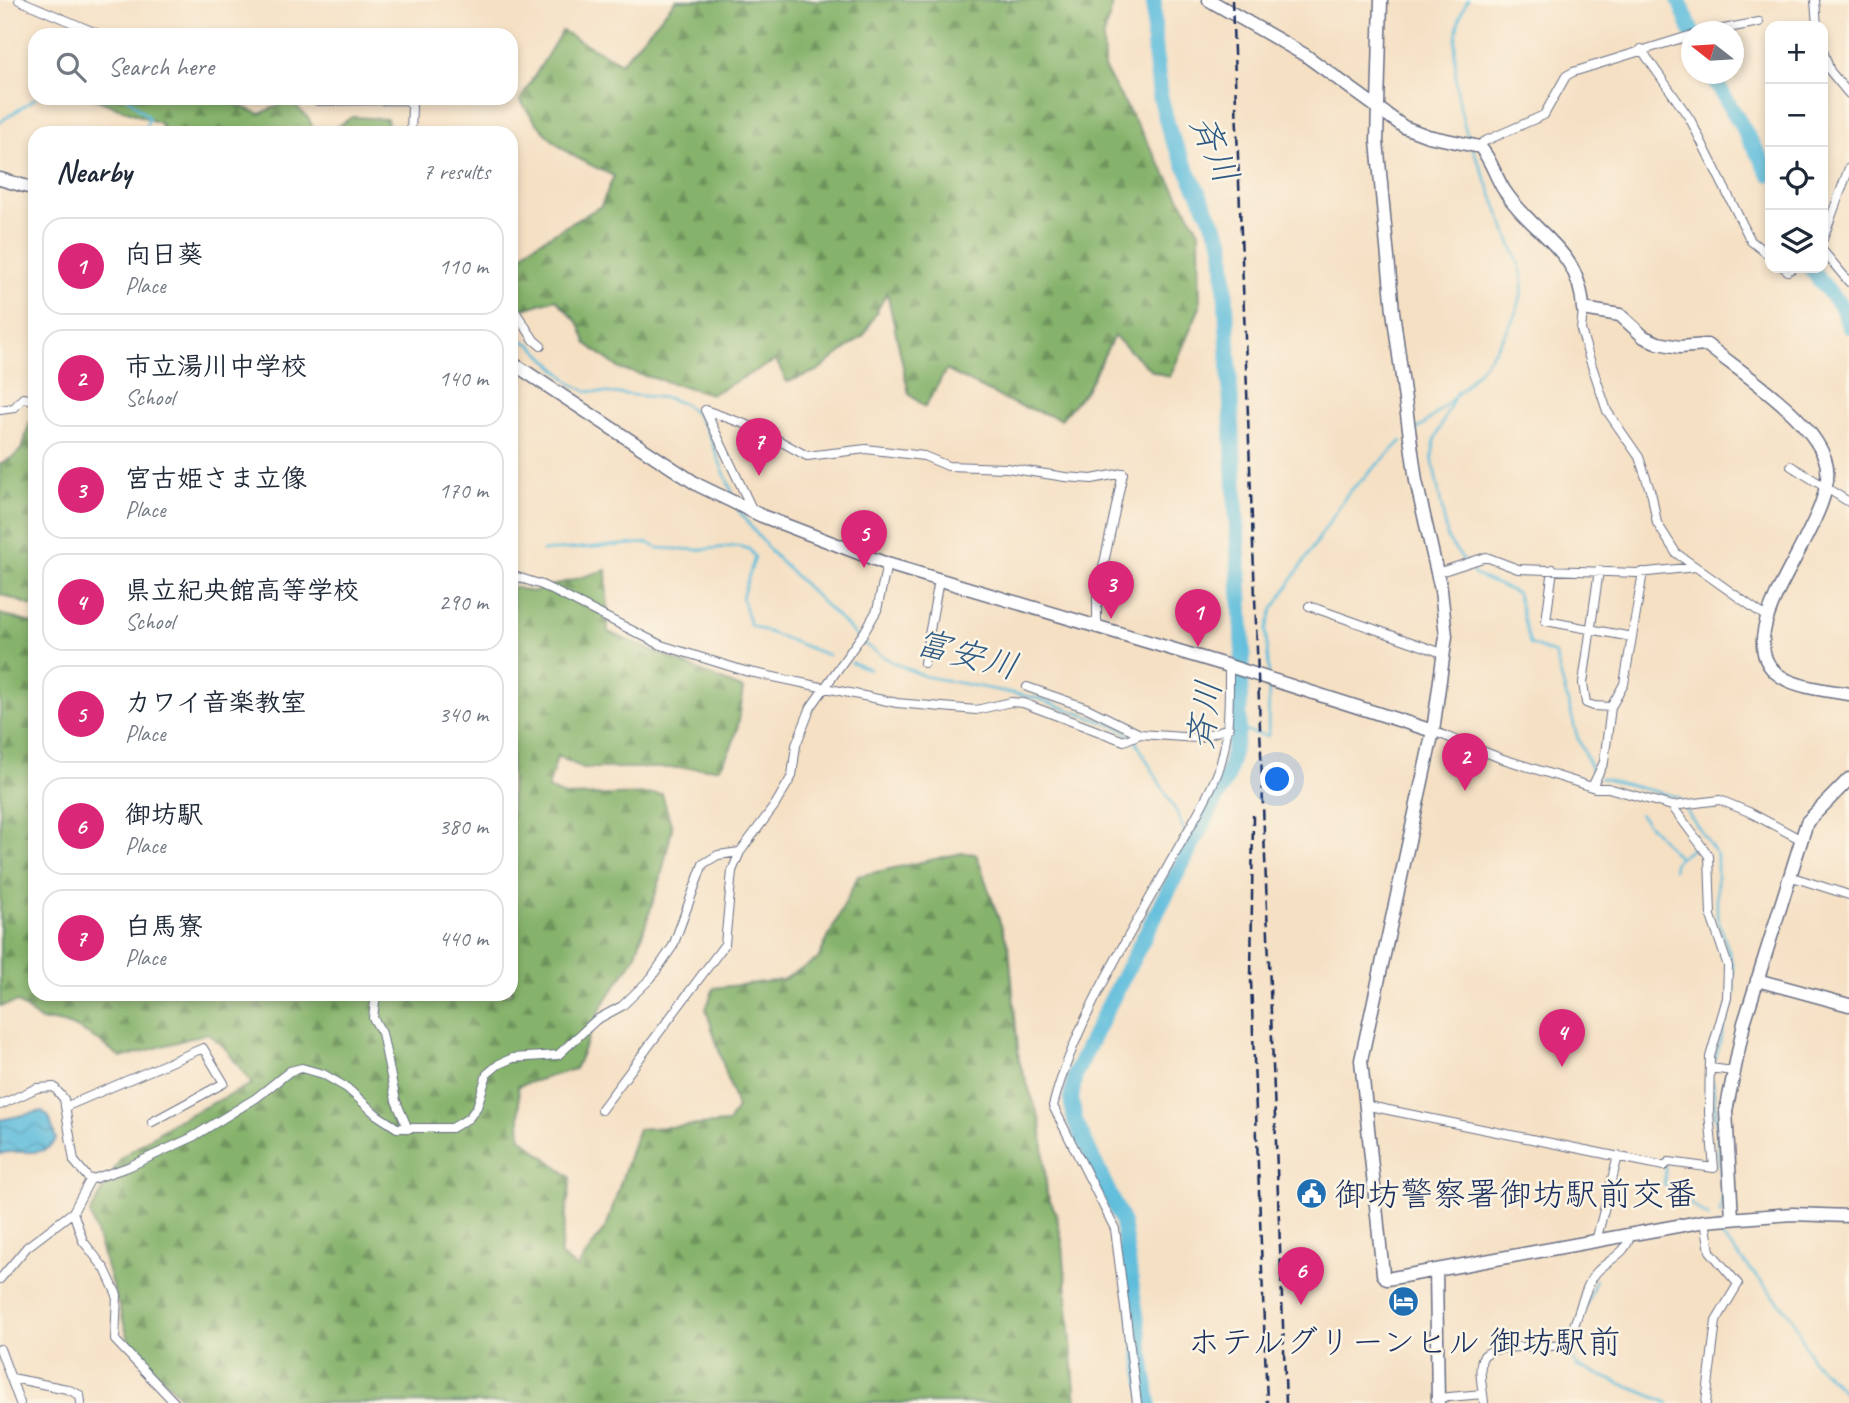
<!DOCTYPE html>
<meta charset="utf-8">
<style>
:root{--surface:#fff;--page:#f6f6f7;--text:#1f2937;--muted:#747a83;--line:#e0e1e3;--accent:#db2777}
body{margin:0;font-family:Caveat,"Klee One",sans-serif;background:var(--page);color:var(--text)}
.controls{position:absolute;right:21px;top:21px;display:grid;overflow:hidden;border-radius:14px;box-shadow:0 4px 10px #0003}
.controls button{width:63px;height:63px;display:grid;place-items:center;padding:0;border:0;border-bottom:2px solid var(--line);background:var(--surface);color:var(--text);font:35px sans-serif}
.compass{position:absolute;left:1681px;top:21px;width:63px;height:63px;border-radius:50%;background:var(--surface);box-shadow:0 4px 10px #0003;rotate:287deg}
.you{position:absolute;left:1278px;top:780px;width:24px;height:24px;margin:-18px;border:5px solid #fff;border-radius:50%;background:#1a73e8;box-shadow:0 0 0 10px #1a73e833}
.badge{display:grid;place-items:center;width:46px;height:46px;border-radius:50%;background:var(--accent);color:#fff;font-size:23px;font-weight:700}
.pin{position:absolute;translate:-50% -58px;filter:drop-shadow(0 2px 4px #0008)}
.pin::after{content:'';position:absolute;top:37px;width:24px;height:21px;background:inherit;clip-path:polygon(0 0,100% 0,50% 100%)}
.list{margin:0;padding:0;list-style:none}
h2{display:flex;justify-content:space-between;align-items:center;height:91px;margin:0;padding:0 28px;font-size:30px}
h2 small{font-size:23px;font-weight:400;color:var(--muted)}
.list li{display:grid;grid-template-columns:46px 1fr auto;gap:21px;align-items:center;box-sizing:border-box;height:98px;margin:0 14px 14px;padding:0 14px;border:2px solid var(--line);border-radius:21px}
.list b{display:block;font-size:26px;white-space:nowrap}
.list p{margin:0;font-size:23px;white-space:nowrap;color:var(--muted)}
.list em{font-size:23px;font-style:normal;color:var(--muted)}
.icon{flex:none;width:38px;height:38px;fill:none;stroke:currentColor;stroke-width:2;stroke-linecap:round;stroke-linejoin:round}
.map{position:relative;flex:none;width:1849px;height:1403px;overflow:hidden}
.search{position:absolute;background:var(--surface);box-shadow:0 4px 10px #0003;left:28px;top:28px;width:490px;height:77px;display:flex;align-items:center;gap:18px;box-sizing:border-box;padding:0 24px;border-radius:21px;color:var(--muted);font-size:26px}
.panel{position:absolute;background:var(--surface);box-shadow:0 4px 10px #0003;left:28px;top:126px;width:490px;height:875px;border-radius:21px}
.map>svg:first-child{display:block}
.forest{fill:url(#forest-firs);stroke:#507165;stroke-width:2}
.water{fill:url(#water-waves);stroke:#3c769d;stroke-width:2}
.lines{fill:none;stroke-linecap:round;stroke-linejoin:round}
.stream{stroke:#5ebddc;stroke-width:2.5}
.river{stroke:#5ebddc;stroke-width:16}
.street-casing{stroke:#676d82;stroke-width:10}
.secondary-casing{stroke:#676d82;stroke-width:15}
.street{stroke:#fff;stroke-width:8}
.secondary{stroke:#fff;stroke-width:12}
.rail{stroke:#1b2f5e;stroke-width:2.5;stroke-dasharray:10 5;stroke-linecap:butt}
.labels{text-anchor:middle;stroke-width:5;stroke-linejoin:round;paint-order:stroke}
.poi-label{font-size:33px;fill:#1b2f5e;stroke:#fcf5e5;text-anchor:start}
.water-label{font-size:35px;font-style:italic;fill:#2f5a84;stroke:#fcf5e5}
</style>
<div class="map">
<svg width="1849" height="1403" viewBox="0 0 1849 1403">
<defs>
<pattern id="forest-firs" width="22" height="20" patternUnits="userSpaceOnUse" patternTransform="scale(1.75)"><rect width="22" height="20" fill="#86b36c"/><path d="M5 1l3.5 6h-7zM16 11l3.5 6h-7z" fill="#6d925c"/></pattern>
<pattern id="water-waves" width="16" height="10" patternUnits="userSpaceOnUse" patternTransform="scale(1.75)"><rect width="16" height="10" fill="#5ebddc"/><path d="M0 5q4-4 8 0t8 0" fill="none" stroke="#4d9ab6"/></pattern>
</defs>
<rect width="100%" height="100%" fill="#fcf5e5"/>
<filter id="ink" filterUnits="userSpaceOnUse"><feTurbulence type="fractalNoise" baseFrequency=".0143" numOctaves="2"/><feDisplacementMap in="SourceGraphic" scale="14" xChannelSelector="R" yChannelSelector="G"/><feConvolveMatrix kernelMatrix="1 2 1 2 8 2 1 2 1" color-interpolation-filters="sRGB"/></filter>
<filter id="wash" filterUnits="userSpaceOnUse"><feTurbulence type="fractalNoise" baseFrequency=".00686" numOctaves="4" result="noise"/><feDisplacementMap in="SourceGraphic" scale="28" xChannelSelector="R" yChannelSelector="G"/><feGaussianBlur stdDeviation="1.57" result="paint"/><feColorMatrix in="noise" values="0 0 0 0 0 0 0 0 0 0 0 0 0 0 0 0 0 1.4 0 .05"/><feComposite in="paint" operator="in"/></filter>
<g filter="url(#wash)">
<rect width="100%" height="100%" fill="#f5e0c4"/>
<path class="forest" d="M676,0H1114L1103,39L1104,68L1199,231L1200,307L1170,377L1152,371L1114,336L1086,390L1061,419L1012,403L946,370L925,407L909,394L887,292L864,335L817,371L787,382L776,360L712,394L620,369L587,344L579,324L556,299L511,313V267L530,247L601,206L614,176C566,154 550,145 520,100L562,31L621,63Z
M92,98H219L260,114L290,100L309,119L315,133H161L162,124Z
M352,117L387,119L389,133H328Z
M35,414V607L0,594V464C36,447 18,438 35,414Z
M606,570L608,632L743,689C740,718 737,745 719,768H583L557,756L548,789L565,796L662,794L672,828L661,877L635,957L602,1006L575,1069L518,1086L521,1138L571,1178L560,1255L577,1268L607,1225L638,1129L728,1123L737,1108L706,1009L714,988L782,980L818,959L858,876L962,853L976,854L1009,948L1019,1061L1041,1123L1047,1194L1056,1213L1063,1246L1076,1403H186L130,1343L90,1213L121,1158L174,1122L252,1084L225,1048L208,1033L121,1058C101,1041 69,1018 41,1021L17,1002L0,1006V614L35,624V994H511V586L531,592Z"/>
<path class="water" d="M42,1111L49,1117L56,1139C44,1161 18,1147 0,1154V1120Z"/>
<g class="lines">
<path class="stream" d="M1468,0C1446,32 1456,104 1469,140
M128,98L149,118L144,133
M0,122L36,98
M511,335L532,345L572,384L586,391L667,398L684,404L697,415L708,433L734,497
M1457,391L1435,439L1432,457L1448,540L1475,575L1517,593L1530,644L1555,654L1577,736L1594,776
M1416,430C1454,403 1529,326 1522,275C1520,263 1513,251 1509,239C1498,209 1486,179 1473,149
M738,510L771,552L867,646L892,662L924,676L1037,698L1122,729L1130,736
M543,551L648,543L658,548L698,550L738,546L749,549L755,557L742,597L750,625L828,655
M852,663L870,669
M1269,673L1266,631L1272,611L1348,493L1402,441
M1238,730L1268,736L1269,685
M1135,740L1177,813L1185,832
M1600,778L1678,797L1680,801
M1684,807L1717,855V916L1733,964L1734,992L1713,1068
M1639,814L1679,858
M1187,839L1190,847
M1673,869L1675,861L1696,846
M1713,1081L1722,1199L1720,1214
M1666,1167L1664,1185L1709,1217
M1718,1224L1717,1231L1792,1317L1811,1359L1849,1397
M1596,1280L1570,1347L1571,1358L1577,1366L1669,1403"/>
<path class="river" d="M1679,0L1692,33
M1711,74L1770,174
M1810,268L1843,309L1849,326
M1149,1403L1122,1221L1075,1121L1071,1099L1075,1074L1099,1024L1227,777L1238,730L1243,652L1223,243L1170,134L1160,95L1154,44V0"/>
</g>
</g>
<g filter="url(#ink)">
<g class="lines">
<defs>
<path id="street" d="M19,0L101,35
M1815,0L1817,26
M1708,32L1759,22
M1641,49L1690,119L1751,241L1770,256
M1823,51L1830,71L1849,94
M310,98L318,101L408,100L412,106L411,133
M1480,147L1483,142L1544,115L1566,76L1573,72L1692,35
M1823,239L1849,168
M1823,251L1849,282
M1784,268L1788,271L1793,268
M511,305L534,340L541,346
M1583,309L1581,330L1589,357L1607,411L1639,457L1652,496L1657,523L1676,553L1765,616
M0,410L14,408L23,398L35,400
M705,410L756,428L807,456L866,449L924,456L948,466L1007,468L1065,477L1092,479L1123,473L1097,596V629
M705,410L753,511
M1791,466L1849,502
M1553,569L1546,621L1632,637
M1599,570L1583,683L1586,703L1594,706L1611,707L1624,684L1643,572
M1437,573L1486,557L1518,569L1638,573L1696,567
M511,575L542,585L661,645L745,671L897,703L976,710L1011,702L1023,703L1124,741L1140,734
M1309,606L1445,654
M924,663L939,580
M1027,687L1087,708L1140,734L1197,738L1229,728
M1433,731L1500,758L1595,788H1608L1672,806L1720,800L1749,812L1800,839
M1592,787L1604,762L1611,707
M1789,876L1849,895
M376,994L373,1018L382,1033L396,1101L408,1129
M1710,1068L1733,1071
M0,1105L37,1088L54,1087L64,1099L74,1161L90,1180
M1364,1105L1664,1166L1669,1162L1714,1168L1709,1113L1710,1057L1727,998L1728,966L1711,916L1709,856L1672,806
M65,1107L203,1048L224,1083L152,1122
M601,1110L725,944L732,871L740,852L775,805L792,776L796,745L811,707L865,631L877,610L887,564
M73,1212L83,1241L105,1269L117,1295L115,1340L175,1403
M1705,1221L1710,1251L1738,1284L1716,1321L1706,1403
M1596,1241L1618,1156
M0,1279L27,1247L73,1212L90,1180L128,1167L191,1138L256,1098L290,1071L302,1068L323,1074L347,1088L377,1115L397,1128H452L469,1118L477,1107L487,1074L499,1064L513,1058L558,1055L596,1020L622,1006L651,978L673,946L703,864L718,855L740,852
M0,1349L20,1403
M12,1378L67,1389L80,1395L81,1403
M1438,1398L1483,1394
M1137,1403L1115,1229L1053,1106C1075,1020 1133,930 1176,852C1190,826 1207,800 1218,772C1230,737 1229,702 1229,666
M1484,1403C1483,1390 1478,1371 1482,1359C1489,1341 1547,1350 1566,1344C1578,1323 1582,1291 1595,1274C1606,1260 1627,1255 1630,1235"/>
<path id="secondary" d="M1209,0L1305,55L1404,127L1428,136L1480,147C1491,159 1495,176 1504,190C1534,236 1580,248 1583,309L1620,315L1644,337L1658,343L1679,347L1707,345C1743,374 1809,415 1825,459C1847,519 1709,641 1787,680C1804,688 1829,691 1849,694
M1381,0L1377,141L1393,311L1416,481L1441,590L1446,636L1433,731L1361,1060L1383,1274L1387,1279L1705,1221L1792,1214L1849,1216
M0,179L35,189
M511,362L698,485L762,516L887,564L1229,666L1433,731
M1757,980L1849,1005
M1732,1218L1726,1111L1744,1023L1807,822L1849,779
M1436,1270L1438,1403"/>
</defs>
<use href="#street" class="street-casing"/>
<use href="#secondary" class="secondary-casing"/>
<use href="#street" class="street"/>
<use href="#secondary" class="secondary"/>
<path class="rail" d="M1232,0L1286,1403
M1253,815L1251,980L1267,1403"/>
</g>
</g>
<defs>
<symbol id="civic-disc" viewBox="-11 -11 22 22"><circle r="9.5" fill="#1f6fb2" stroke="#fcf5e5"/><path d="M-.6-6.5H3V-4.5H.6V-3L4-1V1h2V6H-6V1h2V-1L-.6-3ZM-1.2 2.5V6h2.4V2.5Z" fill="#fff"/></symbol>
<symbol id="hotel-disc" viewBox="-11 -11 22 22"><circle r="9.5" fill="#1f6fb2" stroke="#fcf5e5"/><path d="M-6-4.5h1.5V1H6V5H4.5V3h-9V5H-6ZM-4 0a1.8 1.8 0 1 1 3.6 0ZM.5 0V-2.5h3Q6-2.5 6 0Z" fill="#fff"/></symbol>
</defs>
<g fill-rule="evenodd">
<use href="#civic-disc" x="1294" y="1176" width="35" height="35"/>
<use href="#hotel-disc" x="1386" y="1284" width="35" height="35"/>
</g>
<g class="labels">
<g class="poi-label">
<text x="1334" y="1205">御坊警察署御坊駅前交番</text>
<text x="1404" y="1353" text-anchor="middle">ホテルグリーンヒル 御坊駅前</text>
</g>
<g class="water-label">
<text transform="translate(1215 149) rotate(67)" y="12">斉川</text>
<text transform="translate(967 654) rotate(15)" y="12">富安川</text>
<text transform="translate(1204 715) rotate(-82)" y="12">斉川</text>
</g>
</g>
</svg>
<div class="controls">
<button>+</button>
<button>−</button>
<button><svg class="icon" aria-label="locate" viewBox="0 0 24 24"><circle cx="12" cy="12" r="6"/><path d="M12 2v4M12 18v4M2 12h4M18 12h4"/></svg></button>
<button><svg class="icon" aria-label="layers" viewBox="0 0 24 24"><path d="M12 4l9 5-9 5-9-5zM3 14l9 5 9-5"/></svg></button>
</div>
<svg class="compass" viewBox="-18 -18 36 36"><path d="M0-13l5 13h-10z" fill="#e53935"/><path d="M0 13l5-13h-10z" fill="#747a83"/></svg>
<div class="you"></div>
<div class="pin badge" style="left:1198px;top:647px">1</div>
<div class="pin badge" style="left:1465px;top:791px">2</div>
<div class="pin badge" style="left:1111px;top:619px">3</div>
<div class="pin badge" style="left:1562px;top:1067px">4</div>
<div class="pin badge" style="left:864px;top:568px">5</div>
<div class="pin badge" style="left:1301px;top:1305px">6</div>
<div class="pin badge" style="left:759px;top:476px">7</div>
<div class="search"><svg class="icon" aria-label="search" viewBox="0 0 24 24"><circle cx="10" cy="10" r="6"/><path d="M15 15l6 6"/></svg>Search here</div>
<section class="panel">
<h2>Nearby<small>7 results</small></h2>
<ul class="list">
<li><span class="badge">1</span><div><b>向日葵</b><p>Place</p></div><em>110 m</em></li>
<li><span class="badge">2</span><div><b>市立湯川中学校</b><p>School</p></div><em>140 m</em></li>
<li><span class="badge">3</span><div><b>宮古姫さま立像</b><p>Place</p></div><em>170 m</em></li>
<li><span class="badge">4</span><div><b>県立紀央館高等学校</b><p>School</p></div><em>290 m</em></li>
<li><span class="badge">5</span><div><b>カワイ音楽教室</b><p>Place</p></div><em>340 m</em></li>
<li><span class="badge">6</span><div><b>御坊駅</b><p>Place</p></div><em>380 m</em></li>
<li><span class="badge">7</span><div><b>白馬寮</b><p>Place</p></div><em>440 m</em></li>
</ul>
</section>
</div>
